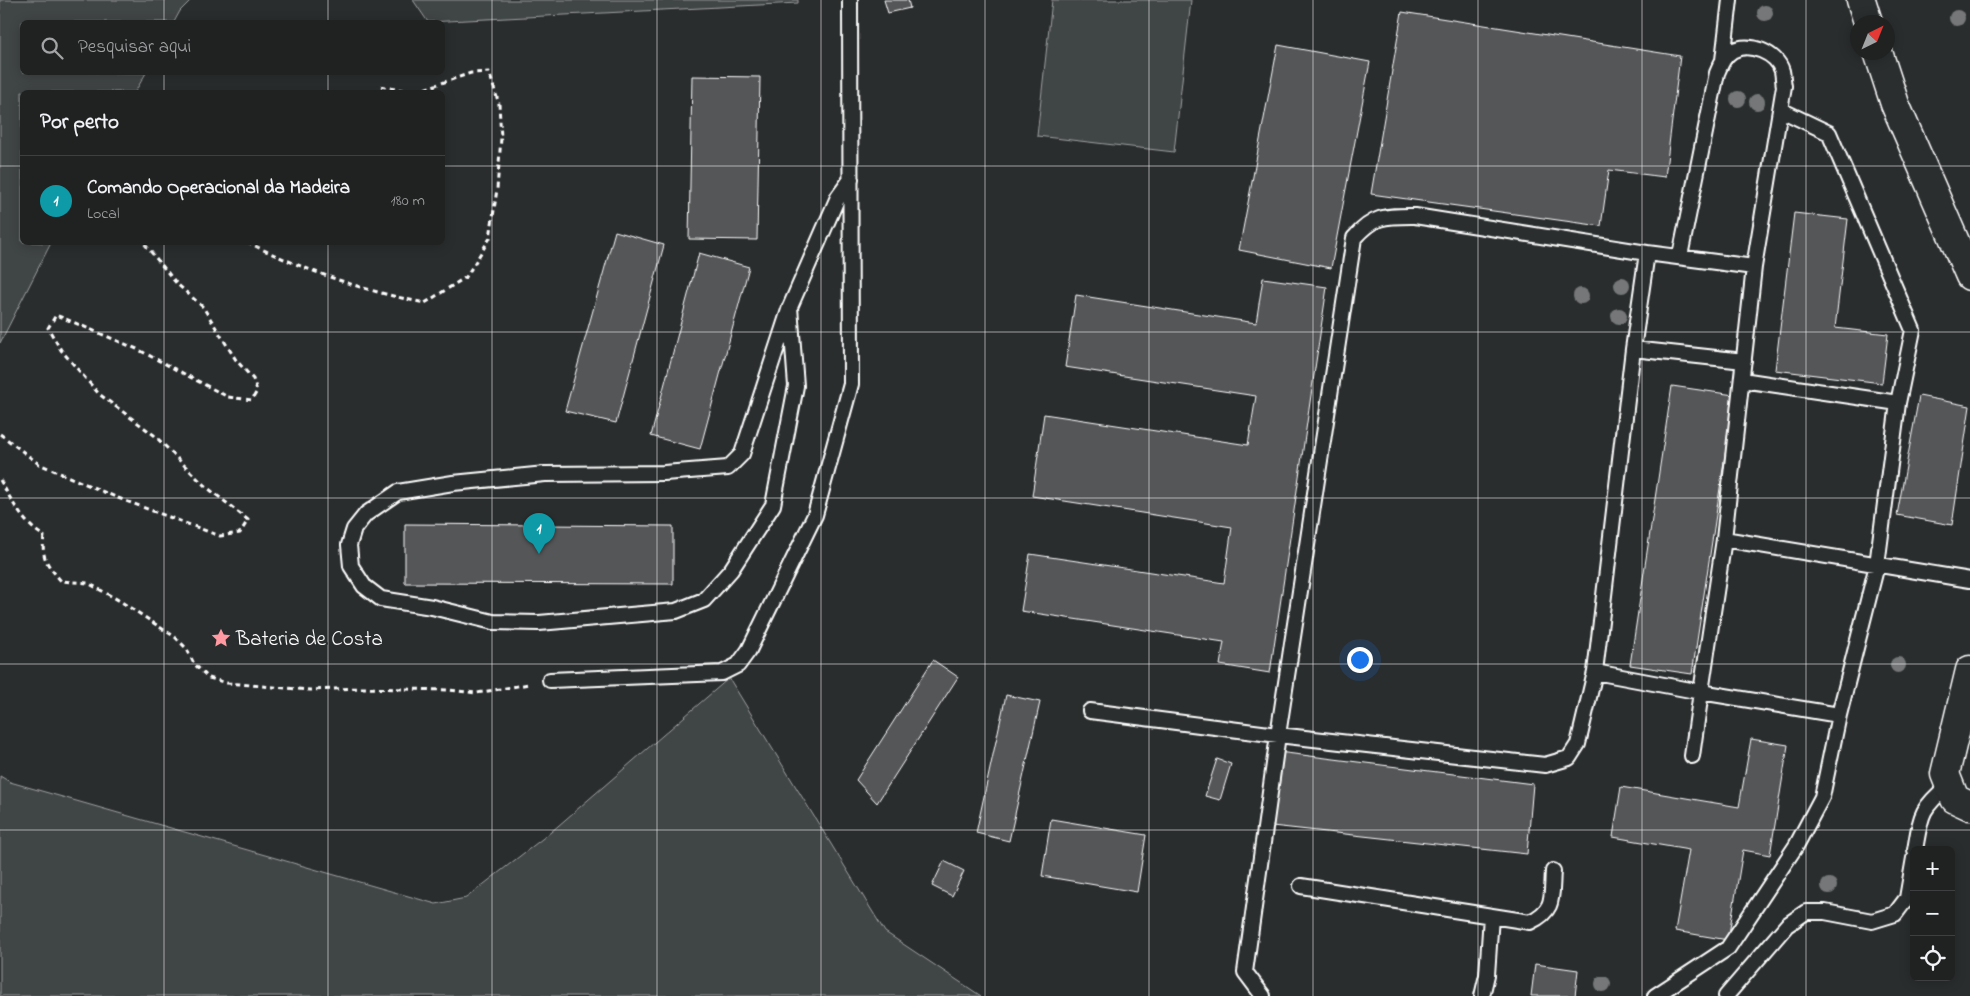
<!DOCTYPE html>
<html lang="pt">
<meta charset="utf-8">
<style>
:root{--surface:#202222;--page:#2d2f2f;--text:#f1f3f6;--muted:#a2a4a5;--line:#3d3f40;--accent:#d93025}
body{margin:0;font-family:"Indie Flower",sans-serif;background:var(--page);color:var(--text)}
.controls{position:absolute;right:15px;bottom:15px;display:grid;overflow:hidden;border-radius:8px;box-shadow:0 2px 12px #0003}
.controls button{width:45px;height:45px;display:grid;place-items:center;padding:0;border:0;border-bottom:1px solid var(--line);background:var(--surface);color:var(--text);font:25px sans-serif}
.compass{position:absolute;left:1850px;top:15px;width:45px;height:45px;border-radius:50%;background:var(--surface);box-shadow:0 2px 12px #0003;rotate:43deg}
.you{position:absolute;left:1359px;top:659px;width:18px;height:18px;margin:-12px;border:4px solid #fff;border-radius:50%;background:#1a73e8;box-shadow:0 0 0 8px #1a73e833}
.badge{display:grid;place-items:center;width:32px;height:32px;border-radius:50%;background:var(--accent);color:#fff;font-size:16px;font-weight:700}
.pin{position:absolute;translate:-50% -41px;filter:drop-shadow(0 1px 2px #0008)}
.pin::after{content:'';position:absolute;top:26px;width:18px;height:15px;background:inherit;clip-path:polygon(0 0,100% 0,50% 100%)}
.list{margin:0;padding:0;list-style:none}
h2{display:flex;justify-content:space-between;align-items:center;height:65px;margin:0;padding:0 20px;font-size:21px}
h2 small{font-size:16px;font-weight:400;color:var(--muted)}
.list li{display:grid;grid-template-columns:32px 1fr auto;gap:15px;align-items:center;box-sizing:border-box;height:90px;padding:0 20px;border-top:1px solid var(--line)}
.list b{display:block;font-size:19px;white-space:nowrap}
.list p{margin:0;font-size:16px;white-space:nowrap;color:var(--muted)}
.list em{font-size:16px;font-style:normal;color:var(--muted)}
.icon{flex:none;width:28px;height:28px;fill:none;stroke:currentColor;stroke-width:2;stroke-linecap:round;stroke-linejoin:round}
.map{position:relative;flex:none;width:1970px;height:996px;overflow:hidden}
.search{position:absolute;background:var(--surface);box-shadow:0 2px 12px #0003;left:20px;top:20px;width:425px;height:55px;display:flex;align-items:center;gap:12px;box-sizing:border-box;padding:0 18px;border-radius:8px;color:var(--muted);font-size:19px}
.panel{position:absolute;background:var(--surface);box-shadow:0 2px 12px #0003;left:20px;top:90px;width:425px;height:155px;border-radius:8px}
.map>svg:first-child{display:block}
.green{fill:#414445;stroke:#a0a2a2}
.building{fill:#555758;stroke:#fff}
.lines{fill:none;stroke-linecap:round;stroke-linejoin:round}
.lane-casing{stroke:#fff;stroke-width:18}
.secondary-casing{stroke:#fff;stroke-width:31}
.path{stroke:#fff;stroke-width:3;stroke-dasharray:5 4;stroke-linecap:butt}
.lane{stroke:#2a2d2e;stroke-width:14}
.secondary{stroke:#2a2d2e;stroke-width:28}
.tree{fill:#757778}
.grid{fill:none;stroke:#fff;stroke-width:1;stroke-opacity:0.55}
.labels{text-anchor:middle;stroke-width:4;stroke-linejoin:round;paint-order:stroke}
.poi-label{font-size:21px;fill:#fff;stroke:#2a2d2e;text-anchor:start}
</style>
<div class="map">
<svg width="1970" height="996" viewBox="0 0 1970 996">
<rect width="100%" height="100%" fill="#2a2d2e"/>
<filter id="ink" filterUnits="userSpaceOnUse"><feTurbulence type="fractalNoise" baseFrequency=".02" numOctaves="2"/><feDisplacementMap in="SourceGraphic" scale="10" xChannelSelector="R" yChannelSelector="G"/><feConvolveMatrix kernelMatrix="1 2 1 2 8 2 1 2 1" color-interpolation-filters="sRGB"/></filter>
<g filter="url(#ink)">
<path class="green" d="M0,0H191L180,11L174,22H22V72L146,73L135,92H22V242L51,243L0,343Z
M413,0H798V3L428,22Z
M1052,0H1191L1174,152L1037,136Z
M729,678L885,932L981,996H0V776L10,782L436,904L466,898L551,832Z"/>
<path class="building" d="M884,0H908L910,8L888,13Z
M1402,12L1680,56L1665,177L1609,170L1601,226L1371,194Z
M1278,45L1370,62L1331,268L1239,250Z
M692,76L760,77L757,240L689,239Z
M1794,213L1848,219L1835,328L1888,334L1882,383L1775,370Z
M615,231L664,245L616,423L565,411Z
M699,253L749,267L700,449L651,436Z
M1263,278L1327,287L1270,673L1220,665L1224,642L1021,611L1030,554L1224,583L1232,527L1032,496L1044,414L1248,445L1256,396L1065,367L1076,295L1256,323Z
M1672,386L1734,395L1692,674L1630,665Z
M1919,396L1970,406L1952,525L1897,515Z
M405,524L673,526V584L405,583Z
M933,660L958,677L877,803L856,780Z
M1006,695L1040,702L1009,841L976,833Z
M1751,739L1788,745L1770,855L1743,850L1728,940L1675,931L1689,850L1613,837L1621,787L1739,807Z
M1278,752L1533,784L1527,854L1272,826Z
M1217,759L1231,764L1220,800L1205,796Z
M1051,819L1146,835L1137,892L1042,876Z
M944,861L964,871L952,896L932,886Z
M1535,964L1578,970L1575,996H1531Z"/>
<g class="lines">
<defs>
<path id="lane" d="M1723,60L1730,0
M1781,110L1829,133L1913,330L1898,403
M1680,256L1717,73C1721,64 1724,56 1732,51C1749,41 1777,53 1782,71C1783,75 1783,82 1784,86L1754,267L1724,539L1970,580
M790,307L796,386L773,505L731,570L704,600L676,611L539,623L493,622L432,607L381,599L364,586L351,566L349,545L354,529L366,514L398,492L453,483L545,474L664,473L728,468L742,454L790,307L838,197L851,179
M1633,349L1744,361
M1742,380L1898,403L1877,565L1839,715
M1595,672L1701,692L1724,539
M550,680L722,673L738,665L749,650L815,515L851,384L850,0
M1090,711L1278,735L1545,765L1569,758L1578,744L1595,672L1633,349L1647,253L1754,267
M1915,850C1921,815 1920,809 1948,786
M1301,886L1530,922C1556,910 1551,896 1553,871
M1263,996L1245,972L1278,735L1354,238C1374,215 1386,216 1415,216L1647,253
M1482,996L1487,975L1491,916
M1655,996L1728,948L1796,846L1822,797L1839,715L1701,692L1692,756
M1726,996L1787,925L1806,912H1825L1872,921L1895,914L1907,898L1914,858"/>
<path id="secondary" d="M1861,0L1868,22
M1878,52L1895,104L1970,276
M1970,670L1945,774L1955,799L1970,806"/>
</defs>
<use href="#lane" class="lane-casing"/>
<use href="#secondary" class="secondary-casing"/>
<path class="path" d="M247,242C304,270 363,291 425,303L466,277L490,238L497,189L501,138L499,104L489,72L471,73L415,92L379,86
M0,434L39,464L118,498L220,536L240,533L248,520L204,485L154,435L99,394L61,350L48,328L56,315L137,349L228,397L252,400L257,391L253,379L236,360L203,307L177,284L143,242
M0,480C12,501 23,524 44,536C41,559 47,564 61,581L88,583L120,601L175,637L187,649L194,664L209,678L227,683L310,690L361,688L449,690L477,693L529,684"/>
<use href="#lane" class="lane"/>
<use href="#secondary" class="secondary"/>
</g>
<g class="tree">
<circle cx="1765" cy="13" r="8"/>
<circle cx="1957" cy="18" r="8"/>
<circle cx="1738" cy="99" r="8"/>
<circle cx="1757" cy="102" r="8"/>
<circle cx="1622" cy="285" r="8"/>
<circle cx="1581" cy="296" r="8"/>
<circle cx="1619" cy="316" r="8"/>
<circle cx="1898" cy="665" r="8"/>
<circle cx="1829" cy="886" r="8"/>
<circle cx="1603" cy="984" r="8"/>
</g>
</g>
<path class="grid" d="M164,0V22M328,0V22M492,0V996M657,0V996M821,0V996M985,0V996M1149,0V996M1313,0V996M1478,0V996M1642,0V996M1806,0V996M164,72V92M328,72V92M0,166H22M442,166H1970M164,242V996M328,242V996M0,332H1970M0,498H1970M0,664H1970M0,830H1970"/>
<defs>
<symbol id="sight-bare" viewBox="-9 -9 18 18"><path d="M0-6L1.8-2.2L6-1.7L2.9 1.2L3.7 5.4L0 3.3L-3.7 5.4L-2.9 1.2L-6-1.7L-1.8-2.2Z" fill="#ff9aa2" stroke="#2a2d2e" stroke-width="2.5" paint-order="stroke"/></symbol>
</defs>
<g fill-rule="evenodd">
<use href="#sight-bare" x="207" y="624" width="28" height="28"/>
</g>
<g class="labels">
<g class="poi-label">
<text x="236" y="645">Bateria de Costa</text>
</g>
</g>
</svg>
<div class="controls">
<button>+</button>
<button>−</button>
<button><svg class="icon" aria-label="locate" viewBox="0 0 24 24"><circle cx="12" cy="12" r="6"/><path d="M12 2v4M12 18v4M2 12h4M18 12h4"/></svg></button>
</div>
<svg class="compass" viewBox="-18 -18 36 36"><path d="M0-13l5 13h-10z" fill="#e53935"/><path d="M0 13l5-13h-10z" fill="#a2a4a5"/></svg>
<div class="you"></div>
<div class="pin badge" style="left:539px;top:554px;background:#0f9aa8">1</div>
<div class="search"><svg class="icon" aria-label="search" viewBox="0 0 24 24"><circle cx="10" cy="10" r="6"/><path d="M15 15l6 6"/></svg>Pesquisar aqui</div>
<section class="panel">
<h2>Por perto<small></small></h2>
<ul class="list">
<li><span class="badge" style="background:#0f9aa8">1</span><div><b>Comando Operacional da Madeira</b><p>Local</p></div><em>180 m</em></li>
</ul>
</section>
</div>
